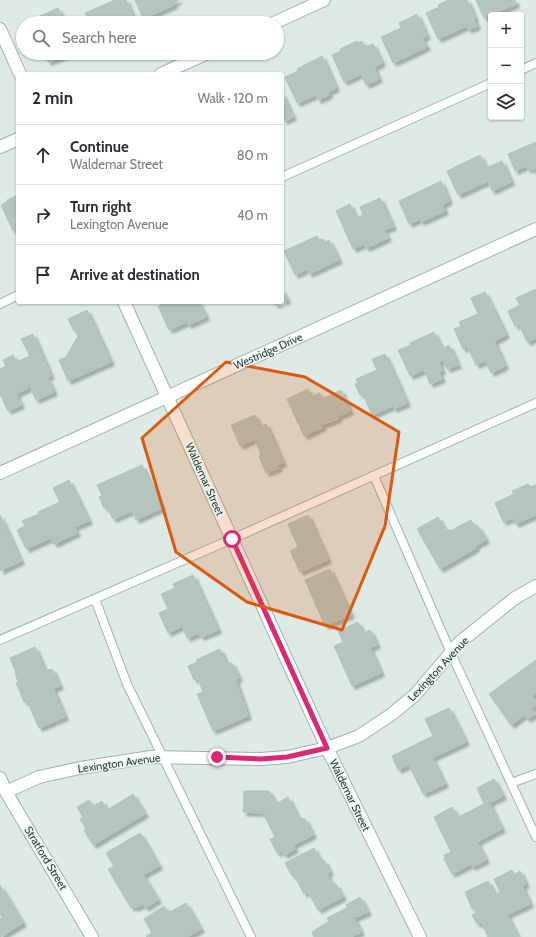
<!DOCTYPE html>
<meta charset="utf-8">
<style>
:root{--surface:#fff;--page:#f2f2f3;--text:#2b2b33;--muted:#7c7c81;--line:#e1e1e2}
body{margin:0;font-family:Cabin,sans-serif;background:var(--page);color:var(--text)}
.controls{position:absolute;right:12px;top:12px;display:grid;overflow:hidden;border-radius:4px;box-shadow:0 1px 3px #0004}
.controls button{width:36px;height:36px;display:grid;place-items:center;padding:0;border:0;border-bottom:1px solid var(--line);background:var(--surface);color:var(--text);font:20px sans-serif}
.stop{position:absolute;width:12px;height:12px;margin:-9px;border:3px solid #db2777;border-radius:50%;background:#fff}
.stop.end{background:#db2777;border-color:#fff;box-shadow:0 1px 4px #0008}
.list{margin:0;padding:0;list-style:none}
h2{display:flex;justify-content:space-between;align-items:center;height:52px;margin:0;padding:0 16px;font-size:17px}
h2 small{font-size:13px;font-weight:400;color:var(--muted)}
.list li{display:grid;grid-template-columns:26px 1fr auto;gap:12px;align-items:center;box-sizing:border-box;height:60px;padding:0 16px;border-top:1px solid var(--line)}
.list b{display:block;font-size:15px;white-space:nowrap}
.list p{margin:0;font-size:13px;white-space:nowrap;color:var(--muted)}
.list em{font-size:13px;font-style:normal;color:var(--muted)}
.icon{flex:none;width:22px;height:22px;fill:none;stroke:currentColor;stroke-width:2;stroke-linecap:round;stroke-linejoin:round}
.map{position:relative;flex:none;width:536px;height:937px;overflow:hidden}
.search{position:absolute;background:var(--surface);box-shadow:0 1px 3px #0004;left:16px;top:16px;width:268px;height:44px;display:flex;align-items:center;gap:10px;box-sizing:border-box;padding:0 14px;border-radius:22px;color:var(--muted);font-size:15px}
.panel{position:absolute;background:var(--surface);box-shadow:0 1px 3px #0004;left:16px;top:72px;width:268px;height:232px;border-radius:4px}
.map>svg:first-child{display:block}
.building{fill:#b4c5bf;stroke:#b1c4bd;filter:url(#shadow)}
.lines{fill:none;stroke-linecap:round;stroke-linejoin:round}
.service-casing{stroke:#a1b2ad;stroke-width:10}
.minor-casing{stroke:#a1b2ad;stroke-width:14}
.service{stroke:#fff;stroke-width:8}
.minor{stroke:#fff;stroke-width:12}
.route{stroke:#db2777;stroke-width:5}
.marked{fill:#de580e;fill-opacity:0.2;stroke:#de580e;stroke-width:3;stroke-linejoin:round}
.labels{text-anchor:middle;stroke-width:3;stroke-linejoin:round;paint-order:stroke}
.street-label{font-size:11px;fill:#1f3b34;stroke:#eff7f3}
</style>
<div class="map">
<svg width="536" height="937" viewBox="0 0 536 937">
<defs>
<filter id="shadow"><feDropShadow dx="3.5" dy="3.5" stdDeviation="1" flood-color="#0004"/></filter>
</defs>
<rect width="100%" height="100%" fill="#deeae6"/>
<path class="building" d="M115,0H126L134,19L125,23H90L85,13Z
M135,0H179L173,3L174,5L143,19Z
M448,0H467L475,18L474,19L477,26L468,30L467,26L438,39L426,13L439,7L438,5Z
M476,0H515L516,4L484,18Z
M58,8L65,23L77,18L79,23H24Z
M417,14L427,36L422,38L427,47L393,63L381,37L401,28L399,23Z
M357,41L358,43L362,41L365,47L373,44L382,63L374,67L379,79L366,85L361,74L344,82L332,55L341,51L340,49Z
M45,53H74L68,55V54L48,62Z
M322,56L336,88L328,92L329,95L318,100L316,95L297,103L285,77L298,71L297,69Z
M282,93L293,117L284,121L282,117Z
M536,142V169L532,170L531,168L528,170L526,166L515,171L508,154Z
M480,155L486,168L502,161L511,182L492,191L488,181L458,195L447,171Z
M441,181L449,201L442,205L445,211L421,222L420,219L409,224L399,201Z
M18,195V229L13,231L1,205L8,201L7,200Z
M380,198L393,227L384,230L388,238L366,248L364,244L353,249L336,211L350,204L356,218L363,215L360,207Z
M317,236L319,240L323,239L325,242L329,240L339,260L309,274L307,269L295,275L284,251Z
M282,289L287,300L275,305L274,302H282Z
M536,289V338L527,342L519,324L515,326L508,311L520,305L516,298Z
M485,292L506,335L494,341L505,366L491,373L485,361L476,365L467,346L463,349L454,329L461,326L459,322L478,314L471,298Z
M167,302H199L206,317L188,325L187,322L169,330L158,306Z
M87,310L111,362L68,381L59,360L66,357L78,336L75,330L74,331L68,319Z
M434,332L442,349L449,345L458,365L447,369L443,360L439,362L442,371L439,372L442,379L430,384L424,370L410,376L398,350L411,345L410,343Z
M33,334L51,376L34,383V385L48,379L54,392L36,400L30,387L16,394L21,405L8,411L0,394V369L6,366L3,360L13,355L16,362L30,356L21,339Z
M385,354L407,403L394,409L393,406L372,415L363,394L360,395L355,384L358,383L356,379L377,370L372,359Z
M308,389L311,397L320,393L322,399L341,390L350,411L337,417L338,419L321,425L323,427L304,436L287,399Z
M255,415L260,427L266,424L283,463L277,465L279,468L266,473L259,456L261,455L255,439L240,446L231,425Z
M142,465L162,508L136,520L132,511L113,519L107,507L104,508L99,497L102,496L97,485Z
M69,480L89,521L74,527L77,533L54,544L51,538L26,549L17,530L25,526L22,521L39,514L38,512L60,502L53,488Z
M528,484L530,487L536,485V515L515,524L513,518L503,522L495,503L514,494L512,491Z
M0,515L21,561L0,571Z
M308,515L328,560L300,572L290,551L298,547L288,524Z
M438,517L446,531L449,529L450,531L471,520L475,527L478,526L486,540L475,546L476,548L440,569L417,529Z
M330,569L351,615L325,626L305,580Z
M193,575L218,630L201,637L199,633L187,638L182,626L168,633L159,613L168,609L161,594L175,588L173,584Z
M358,622L363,633L370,630L377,645L370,648L381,673L352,686L334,646L343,642L338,631Z
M35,647L45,671L52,669L60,686L53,689L65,717L39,728L27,701L24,702L16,683L18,682L15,673H16L10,658Z
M220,649L226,663H232L239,678H236V682L248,716L213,731L197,694L203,692L198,679L194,680L188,666L197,662L196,660Z
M536,660V693L532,696L536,702V705L531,709L535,714L527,719L524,715L511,725L489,694Z
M449,708L466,742L432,758L445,784L423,794L409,765L398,770L392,756L433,736L425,719Z
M494,779L503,796L489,803L502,829L477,842L486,860L472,867L471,864L452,874L444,859H445L444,855L451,852L434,817L452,807L458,817L484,804L477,788Z
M244,791H269L276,804L263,813L243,812Z
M133,794L145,814L93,845L84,830L86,829L80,819L83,817L77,807L89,800L93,806L102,801L107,810Z
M288,797L298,817L305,819L313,835L293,845L295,849L284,855L282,851L277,853L270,839L275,837L263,813L276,804Z
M140,833L159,866L143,875L158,900L145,908L143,904L135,908L134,906L131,908L108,869L114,866L106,853Z
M314,848L321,862L324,860L330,872L327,874L333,886L336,884L343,897L318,910L308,892L304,894L294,875L292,876L285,863Z
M512,870L514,875L520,871L526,884L522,886L530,904L507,915L518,937H488L481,922L477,924L472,915L477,913L475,908L472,909L465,892L488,881L495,895L500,892L494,879Z
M0,885L23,923L0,937V919L2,918L0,914Z
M360,897L368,912L354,918L361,932L351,937H314L312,932L329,921L327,918L347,908L346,905Z
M186,903L201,929L187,937H147L146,936L152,933L144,919L164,906L168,913Z"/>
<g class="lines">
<defs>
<path id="service" d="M521,70L536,63
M282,177L491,83
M0,304L18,295
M374,476L451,653L536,837
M95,599L127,684L251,937
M0,640L232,539L536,403
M511,783L536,774"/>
<path id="minor" d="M274,23L324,0
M0,29L20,74
M161,74L208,53
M0,147L18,139
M124,302L327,748L420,937
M0,473L536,229
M0,778L6,792L92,937
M6,792L39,777L80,768L151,757L261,759L287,757L327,748L359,736L392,714L415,695L460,642L515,598L536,586"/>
</defs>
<use href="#service" class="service-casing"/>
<use href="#minor" class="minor-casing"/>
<use href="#service" class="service"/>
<use href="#minor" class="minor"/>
</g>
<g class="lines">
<path class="route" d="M217,757L261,759L287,757L327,748L232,539"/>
</g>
<path class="marked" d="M226,362L305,377L399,432L385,526L342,630L247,602L176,552L142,438Z"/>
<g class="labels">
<g class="street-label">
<text transform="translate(268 351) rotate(-24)" y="4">Westridge Drive</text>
<text transform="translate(205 479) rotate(66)" y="4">Waldemar Street</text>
<text transform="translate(438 669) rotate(-47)" y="4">Lexington Avenue</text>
<text transform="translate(119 763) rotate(-8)" y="4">Lexington Avenue</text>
<text transform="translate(350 795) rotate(64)" y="4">Waldemar Street</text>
<text transform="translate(46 858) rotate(59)" y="4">Stratford Street</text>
</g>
</g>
</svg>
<div class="controls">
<button>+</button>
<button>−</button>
<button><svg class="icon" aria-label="layers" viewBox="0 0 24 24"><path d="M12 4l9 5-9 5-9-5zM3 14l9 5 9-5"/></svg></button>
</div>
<div class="stop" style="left:232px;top:539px"></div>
<div class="stop end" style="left:217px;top:757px"></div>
<div class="search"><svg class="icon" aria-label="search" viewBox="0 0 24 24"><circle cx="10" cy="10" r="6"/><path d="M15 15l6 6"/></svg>Search here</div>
<section class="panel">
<h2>2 min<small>Walk · 120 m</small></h2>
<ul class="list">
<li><svg class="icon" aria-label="ahead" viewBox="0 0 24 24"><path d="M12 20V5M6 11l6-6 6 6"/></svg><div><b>Continue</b><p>Waldemar Street</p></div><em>80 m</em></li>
<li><svg class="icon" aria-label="right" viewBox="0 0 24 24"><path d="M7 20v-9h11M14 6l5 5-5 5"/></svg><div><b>Turn right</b><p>Lexington Avenue</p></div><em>40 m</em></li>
<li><svg class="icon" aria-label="arrive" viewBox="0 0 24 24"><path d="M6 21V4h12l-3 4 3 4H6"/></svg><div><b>Arrive at destination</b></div></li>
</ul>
</section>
</div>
